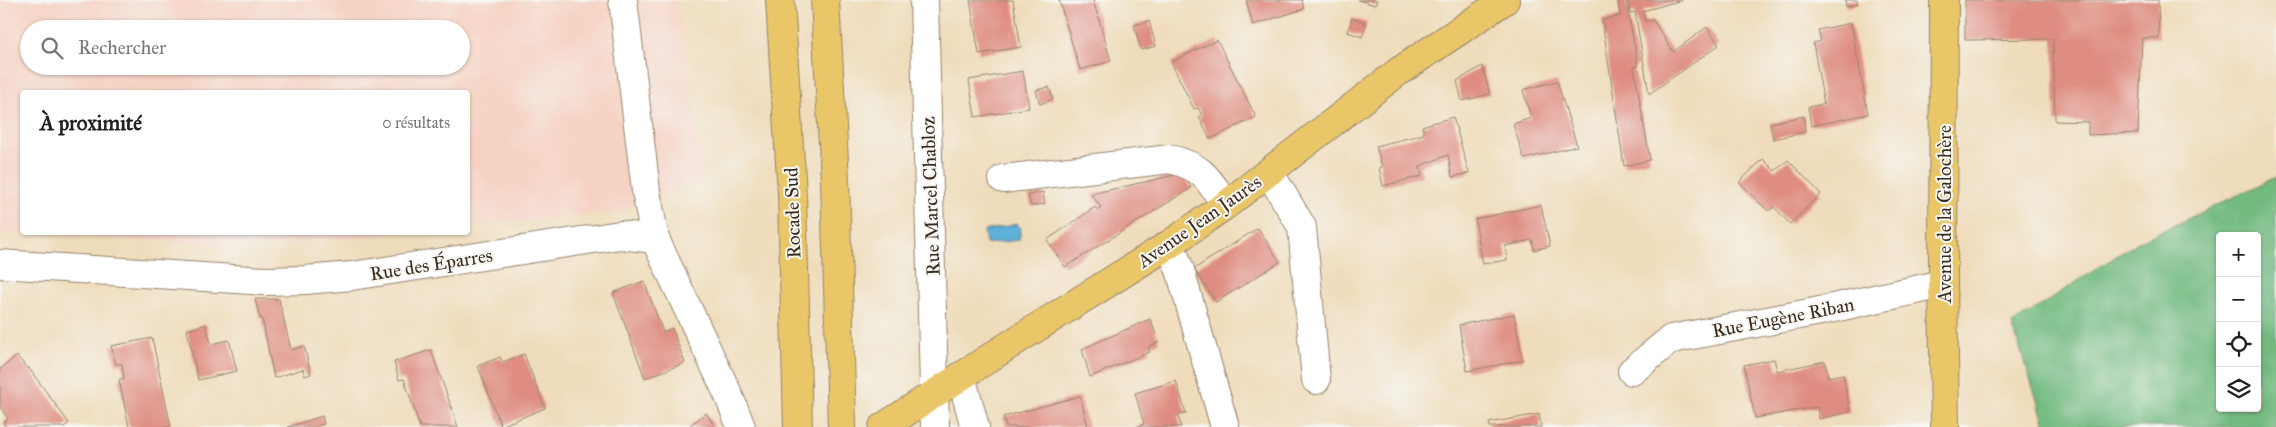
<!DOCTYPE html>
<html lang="fr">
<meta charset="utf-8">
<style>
:root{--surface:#fff;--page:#f6f6f6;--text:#202124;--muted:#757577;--line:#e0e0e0}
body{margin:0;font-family:"IM FELL Great Primer",serif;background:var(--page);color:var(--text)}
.controls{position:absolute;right:15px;bottom:15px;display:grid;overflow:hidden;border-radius:5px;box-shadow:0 1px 4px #0004}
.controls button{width:45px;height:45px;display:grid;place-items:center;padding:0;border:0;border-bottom:1px solid var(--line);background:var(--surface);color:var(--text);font:25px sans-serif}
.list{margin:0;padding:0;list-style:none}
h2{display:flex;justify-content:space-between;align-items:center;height:65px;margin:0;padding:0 20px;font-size:21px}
h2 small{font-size:16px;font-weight:400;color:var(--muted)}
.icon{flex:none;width:28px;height:28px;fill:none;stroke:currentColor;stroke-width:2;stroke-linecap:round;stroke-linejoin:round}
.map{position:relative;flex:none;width:2276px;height:427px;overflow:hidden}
.search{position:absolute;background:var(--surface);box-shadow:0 1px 4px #0004;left:20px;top:20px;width:450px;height:55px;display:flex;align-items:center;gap:12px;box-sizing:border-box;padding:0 18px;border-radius:28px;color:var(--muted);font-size:19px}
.panel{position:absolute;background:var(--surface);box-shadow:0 1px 4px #0004;left:20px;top:90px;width:450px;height:145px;border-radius:5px}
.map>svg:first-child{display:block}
.built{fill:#f6d2c3;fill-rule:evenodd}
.forest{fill:#72ba80;stroke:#56724f;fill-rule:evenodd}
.water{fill:#5eb1d9;stroke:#4c6e7c}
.building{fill:#df8d81}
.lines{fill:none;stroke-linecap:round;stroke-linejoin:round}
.minor-casing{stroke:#95836c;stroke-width:30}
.major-casing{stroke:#95836c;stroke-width:30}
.highway-casing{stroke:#95836c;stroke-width:30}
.minor{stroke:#fff;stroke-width:28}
.major{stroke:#e9c769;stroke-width:28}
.highway{stroke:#e9c769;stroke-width:28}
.labels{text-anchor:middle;stroke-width:4;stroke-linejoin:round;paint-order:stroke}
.street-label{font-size:19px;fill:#3b2a1e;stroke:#f6f6f2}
</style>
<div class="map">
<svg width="2276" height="427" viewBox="0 0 2276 427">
<rect width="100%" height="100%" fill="#f6f6f2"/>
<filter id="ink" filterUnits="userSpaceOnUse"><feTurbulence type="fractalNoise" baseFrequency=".02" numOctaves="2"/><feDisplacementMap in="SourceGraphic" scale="10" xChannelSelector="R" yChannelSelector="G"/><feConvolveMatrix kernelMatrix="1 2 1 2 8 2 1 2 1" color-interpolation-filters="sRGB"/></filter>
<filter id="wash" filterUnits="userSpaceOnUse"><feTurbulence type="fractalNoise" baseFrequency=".0096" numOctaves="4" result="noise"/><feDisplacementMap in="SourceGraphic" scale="20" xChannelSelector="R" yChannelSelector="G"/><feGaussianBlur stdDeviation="1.12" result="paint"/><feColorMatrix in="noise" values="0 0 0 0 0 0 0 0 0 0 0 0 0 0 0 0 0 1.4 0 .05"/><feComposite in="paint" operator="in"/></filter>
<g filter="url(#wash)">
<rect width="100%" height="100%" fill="#efdcba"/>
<path class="built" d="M0,0H678L704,178L619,211L468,226V92H22V232L405,233L262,247L0,232ZM29,29H461V66H29Z"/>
<path class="forest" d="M2276,177V427H2046L2012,324L2138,242ZM2220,236H2257V408H2220Z"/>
<path class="water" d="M1017,224L1021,228L1019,240L986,244L984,231Z"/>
<g id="blocks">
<path class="building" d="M970,0H1013L1021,47L979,54Z
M1059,0H1093L1111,61L1080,70Z
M1246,0H1302L1304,9L1253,25Z
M1358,0H1377L1375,5Z
M1626,0L1638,66L1634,67L1650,160L1624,166L1602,20L1620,16L1618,2Z
M1628,0H1682L1643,11L1645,21L1653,20L1673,52L1707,27L1719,45L1649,94L1635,12L1630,13Z
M1845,0H1857L1858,4L1846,7Z
M1965,0H2158L2159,38H2142L2138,133L2088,135V122L2055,121L2053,39L1965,40Z
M1352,18L1367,23L1362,37L1348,32Z
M1149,21L1156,46L1141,50L1134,25Z
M1851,23L1868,114L1811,126L1808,107L1824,104L1813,43L1821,41L1818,30Z
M1217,40L1256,117L1210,139L1199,117L1202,115L1198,108L1194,109L1171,62Z
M1482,66L1490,94L1462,101L1457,81Z
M1023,71L1029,108L975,117L969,80Z
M1557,81L1577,146L1524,159L1513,124L1531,118L1523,90Z
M1049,87L1053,99L1040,104L1036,90Z
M1804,116L1805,132L1773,139L1770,123Z
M1453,117L1469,173L1452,177L1448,155L1420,166L1422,176L1383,186L1379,168L1382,167L1376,146L1424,134L1422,126Z
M1763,159L1775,171L1788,160L1821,194L1790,224L1774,207L1768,211L1739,182Z
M1184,173L1191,188L1065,267L1047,240L1095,207L1097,210L1101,207L1091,194Z
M1043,192L1045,204L1031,206L1028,195Z
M1541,205L1550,246L1534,250L1532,240L1505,246L1507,260L1483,264L1475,219Z
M1258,228L1280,262L1216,302L1194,269Z
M644,281L663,332L672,328L685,363L645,378L613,293Z
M255,299H279L291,350L304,346L311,374L305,376L303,369L274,378L262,318L260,319Z
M1514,314L1523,360L1467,371L1459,325Z
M1150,319L1159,342L1148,347L1150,352L1090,377L1082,349Z
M206,324L211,344L229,340L237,371L198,380L187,330Z
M152,338L171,427H129L119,380L124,378L122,364H116L111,346Z
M431,350L447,395L458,427H420L404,379L399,380L394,362Z
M524,354L545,408L501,426L478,366L500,357L503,362Z
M17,356L27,368L28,367L69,423L64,427H6L3,423L8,419L0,407V369Z
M1774,359L1777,371L1825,361L1828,377L1843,374L1850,412L1819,419L1817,407L1755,418L1744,365Z
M1176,381L1186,413L1178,415L1181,427H1136L1144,424L1135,393Z
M1080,396L1088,427H1006L1003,417Z
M706,413L715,427H688Z
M1539,414L1541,427H1490L1489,423Z
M322,416L324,424L314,427H288Z"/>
</g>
</g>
<g filter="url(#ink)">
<use href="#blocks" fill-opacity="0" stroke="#95836c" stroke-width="1"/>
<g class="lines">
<defs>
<path id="minor" d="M623,0L646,191L655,239
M924,0L935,427
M1269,172L1302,227L1316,380
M1003,179L1170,159C1204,167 1208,179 1226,205
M1170,244L1180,270L1225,427
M0,264L265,281L305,280L352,276L620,235L655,239L728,394L741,427
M1632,371L1671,339L1815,312L1943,284
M961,376L975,427"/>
<path id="major" d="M1944,0L1943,284L1945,427
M883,427L1017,340L1170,244L1226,205L1398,72L1505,0"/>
<path id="highway" d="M780,0L792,194L798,427
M825,0L835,180L842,427"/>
</defs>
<use href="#minor" class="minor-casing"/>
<use href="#major" class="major-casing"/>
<use href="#highway" class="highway-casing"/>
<use href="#minor" class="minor"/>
<use href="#major" class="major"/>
<use href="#highway" class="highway"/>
</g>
</g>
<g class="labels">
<g class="street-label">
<text transform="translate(930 196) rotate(-92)" y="7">Rue Marcel Chabloz</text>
<text transform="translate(792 213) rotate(-92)" y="7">Rocade Sud</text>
<text transform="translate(1944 214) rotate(-90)" y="7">Avenue de la Galochère</text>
<text transform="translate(1199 221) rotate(-35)" y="7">Avenue Jean Jaurès</text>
<text transform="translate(431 264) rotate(-9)" y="7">Rue des Éparres</text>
<text transform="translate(1783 317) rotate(-11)" y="7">Rue Eugène Riban</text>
</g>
</g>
</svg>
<div class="controls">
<button>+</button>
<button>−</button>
<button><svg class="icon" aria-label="locate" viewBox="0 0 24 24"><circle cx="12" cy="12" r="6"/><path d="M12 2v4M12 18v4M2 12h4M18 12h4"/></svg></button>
<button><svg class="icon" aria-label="layers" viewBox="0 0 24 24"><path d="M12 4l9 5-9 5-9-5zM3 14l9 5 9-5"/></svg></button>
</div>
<div class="search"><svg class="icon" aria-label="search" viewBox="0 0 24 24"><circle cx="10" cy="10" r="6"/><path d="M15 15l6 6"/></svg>Rechercher</div>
<section class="panel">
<h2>À proximité<small>0 résultats</small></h2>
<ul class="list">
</ul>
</section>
</div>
